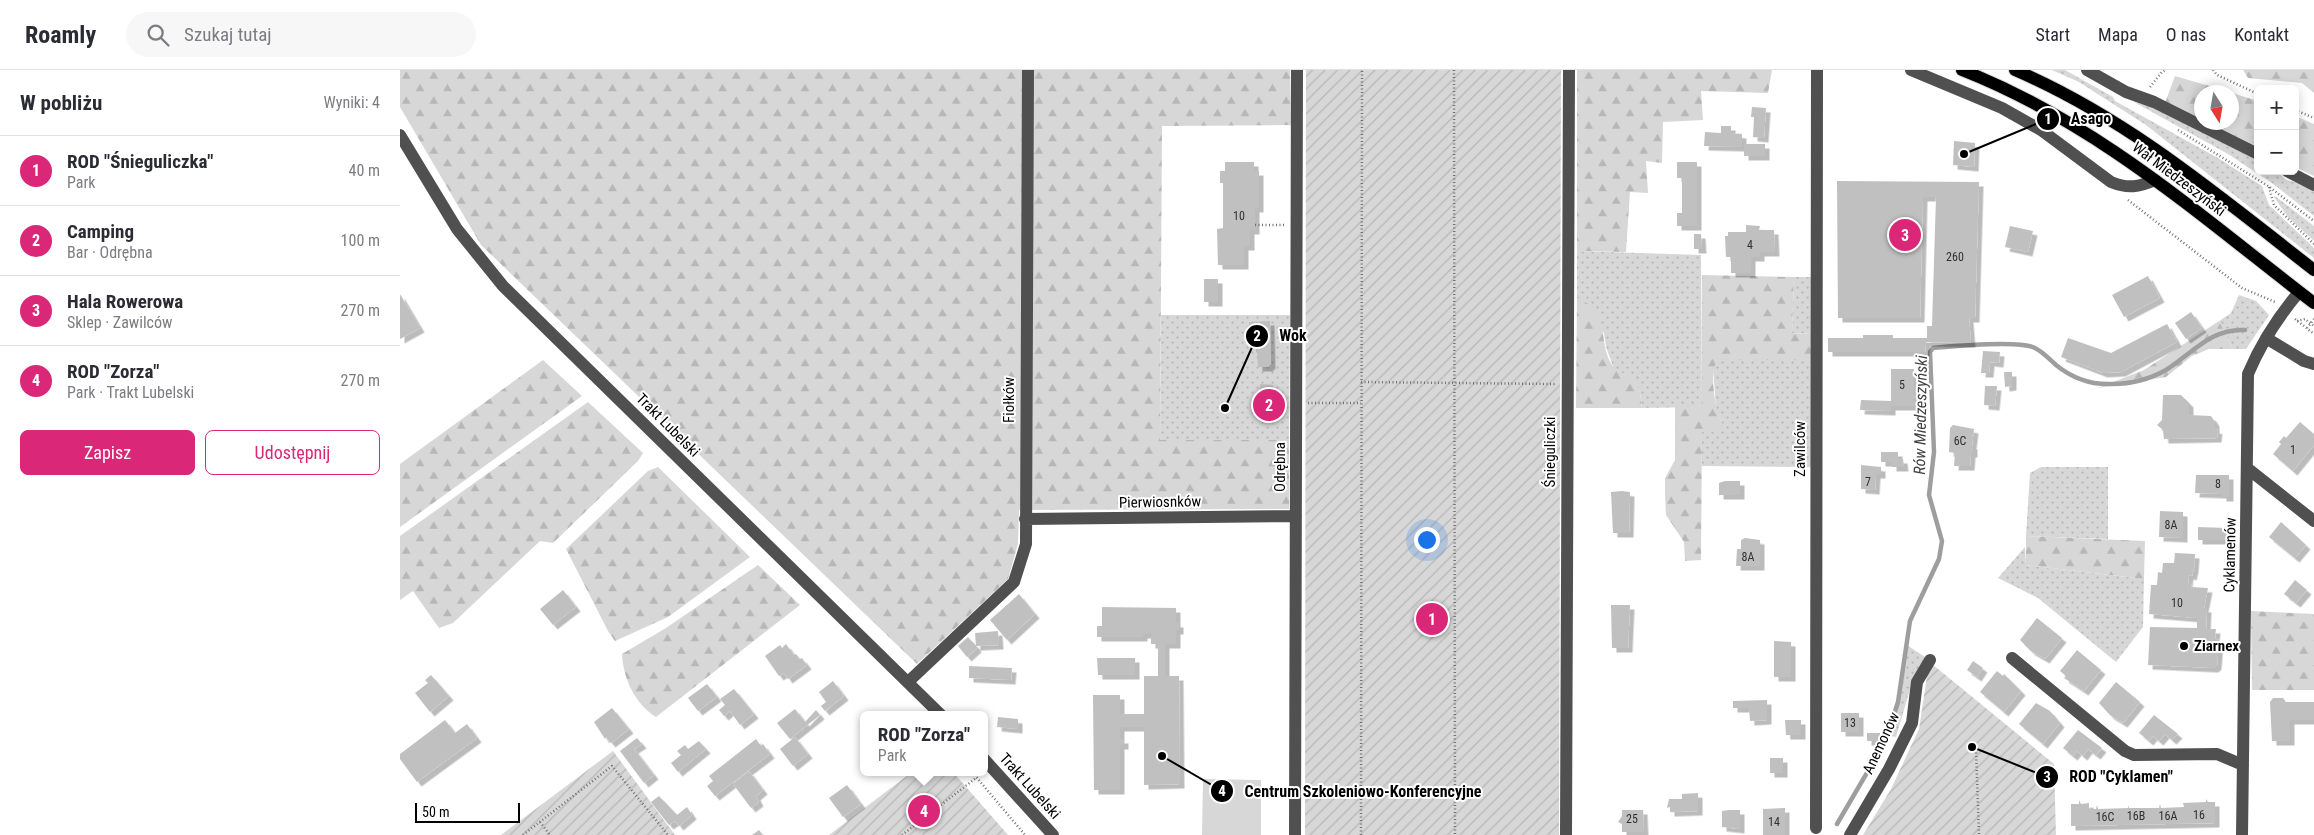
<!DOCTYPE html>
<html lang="pl">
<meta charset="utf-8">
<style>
:root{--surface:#fff;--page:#f7f7f7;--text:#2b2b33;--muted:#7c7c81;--line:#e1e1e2;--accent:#db2777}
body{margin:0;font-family:"Roboto Condensed",sans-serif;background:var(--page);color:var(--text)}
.controls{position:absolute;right:15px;top:15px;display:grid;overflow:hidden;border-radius:8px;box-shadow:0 2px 12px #0003}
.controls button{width:45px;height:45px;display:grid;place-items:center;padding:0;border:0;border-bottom:1px solid var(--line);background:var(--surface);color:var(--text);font:25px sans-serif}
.compass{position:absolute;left:1794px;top:15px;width:45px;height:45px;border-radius:50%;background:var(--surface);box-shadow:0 2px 12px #0003;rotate:169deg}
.scale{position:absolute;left:15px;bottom:12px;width:105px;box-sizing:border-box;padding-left:5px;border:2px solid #000;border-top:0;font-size:14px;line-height:18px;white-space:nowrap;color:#000;-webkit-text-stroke:4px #fff;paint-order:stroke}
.you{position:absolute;left:1026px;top:469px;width:18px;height:18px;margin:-12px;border:4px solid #fff;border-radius:50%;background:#1a73e8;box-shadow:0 0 0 8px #1a73e833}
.badge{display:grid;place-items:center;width:32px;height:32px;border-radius:50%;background:var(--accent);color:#fff;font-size:16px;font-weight:700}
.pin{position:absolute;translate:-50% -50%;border:2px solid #fff;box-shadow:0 1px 5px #0006}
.popup{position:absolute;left:460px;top:641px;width:128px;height:65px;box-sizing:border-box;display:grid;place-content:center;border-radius:8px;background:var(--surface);filter:drop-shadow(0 1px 4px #0005);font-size:16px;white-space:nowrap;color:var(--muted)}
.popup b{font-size:19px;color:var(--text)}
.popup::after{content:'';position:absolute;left:50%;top:100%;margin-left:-10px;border:10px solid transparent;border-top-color:var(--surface)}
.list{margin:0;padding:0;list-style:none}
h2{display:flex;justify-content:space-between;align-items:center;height:65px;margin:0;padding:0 20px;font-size:21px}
h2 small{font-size:16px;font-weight:400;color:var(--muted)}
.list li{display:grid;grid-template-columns:32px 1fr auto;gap:15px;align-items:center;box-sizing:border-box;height:70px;padding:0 20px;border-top:1px solid var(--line)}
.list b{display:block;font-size:19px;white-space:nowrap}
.list p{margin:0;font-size:16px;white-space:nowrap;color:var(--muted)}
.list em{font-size:16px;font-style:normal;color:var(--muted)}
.actions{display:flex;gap:10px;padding:15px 20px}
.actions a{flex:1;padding:11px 0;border:1px solid var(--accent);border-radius:8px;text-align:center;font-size:18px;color:var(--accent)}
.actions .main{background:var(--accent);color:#fff}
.icon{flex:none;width:28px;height:28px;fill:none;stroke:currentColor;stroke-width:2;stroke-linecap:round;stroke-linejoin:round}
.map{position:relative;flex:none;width:1914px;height:765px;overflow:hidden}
header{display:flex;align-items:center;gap:30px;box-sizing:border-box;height:70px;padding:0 25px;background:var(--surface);border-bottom:1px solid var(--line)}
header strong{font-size:24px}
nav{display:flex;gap:28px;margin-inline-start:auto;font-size:18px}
.search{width:350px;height:45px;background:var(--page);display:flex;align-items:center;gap:12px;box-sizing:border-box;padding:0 18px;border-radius:28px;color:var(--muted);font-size:19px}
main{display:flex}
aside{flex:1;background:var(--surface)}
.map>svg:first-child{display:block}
.grass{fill:url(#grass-dots)}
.forest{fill:url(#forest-firs)}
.garden{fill:url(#garden-furrows)}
.pitch{fill:#d7d7d7}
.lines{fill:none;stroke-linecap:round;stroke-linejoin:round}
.stream{stroke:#9e9e9e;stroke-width:4.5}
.building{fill:#c0c0c0;filter:url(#shadow)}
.major-casing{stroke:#dbdbdb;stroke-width:14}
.path{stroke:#727272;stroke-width:2.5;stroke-dasharray:1 2.5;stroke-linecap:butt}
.minor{stroke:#505050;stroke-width:12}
.major{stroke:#000;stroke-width:12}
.poi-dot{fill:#000;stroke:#fff;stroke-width:2}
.labels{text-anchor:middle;stroke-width:4;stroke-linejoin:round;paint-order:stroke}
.number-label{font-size:12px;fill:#303030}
.street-label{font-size:15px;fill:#000;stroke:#fff}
.poi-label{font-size:15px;font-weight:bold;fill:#000;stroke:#fff;text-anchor:start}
.water-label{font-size:16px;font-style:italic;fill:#3f3f3f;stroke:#fff}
.leader{fill:none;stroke:#000;stroke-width:2}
.callout-dot{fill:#000;stroke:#fff;stroke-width:2}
.mark-label{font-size:15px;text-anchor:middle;font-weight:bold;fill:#fff}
.callout-label{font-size:16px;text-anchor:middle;font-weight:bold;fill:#000;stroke:#fff;stroke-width:4;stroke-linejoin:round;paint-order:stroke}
</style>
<header>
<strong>Roamly</strong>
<div class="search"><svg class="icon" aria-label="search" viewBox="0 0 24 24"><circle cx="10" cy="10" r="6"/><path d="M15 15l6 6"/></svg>Szukaj tutaj</div>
<nav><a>Start</a><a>Mapa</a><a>O nas</a><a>Kontakt</a></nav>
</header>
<main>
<aside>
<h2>W pobliżu<small>Wyniki: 4</small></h2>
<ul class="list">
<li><span class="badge">1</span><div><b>ROD &quot;Śnieguliczka&quot;</b><p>Park</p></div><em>40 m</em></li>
<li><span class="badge">2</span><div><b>Camping</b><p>Bar · Odrębna</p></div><em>100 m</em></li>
<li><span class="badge">3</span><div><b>Hala Rowerowa</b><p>Sklep · Zawilców</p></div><em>270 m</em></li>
<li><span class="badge">4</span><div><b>ROD &quot;Zorza&quot;</b><p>Park · Trakt Lubelski</p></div><em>270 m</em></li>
</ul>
<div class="actions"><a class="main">Zapisz</a><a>Udostępnij</a></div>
</aside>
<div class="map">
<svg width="1914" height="765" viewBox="0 0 1914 765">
<defs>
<pattern id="grass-dots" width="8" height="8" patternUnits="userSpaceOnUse" patternTransform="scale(1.25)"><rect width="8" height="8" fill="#d7d7d7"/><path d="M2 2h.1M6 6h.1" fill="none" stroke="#b7b7b7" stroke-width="1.8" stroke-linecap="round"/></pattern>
<pattern id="forest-firs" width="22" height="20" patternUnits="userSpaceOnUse" patternTransform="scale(1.25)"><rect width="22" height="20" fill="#d7d7d7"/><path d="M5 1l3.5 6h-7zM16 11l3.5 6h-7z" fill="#b7b7b7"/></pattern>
<pattern id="garden-furrows" width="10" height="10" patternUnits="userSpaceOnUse" patternTransform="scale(1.25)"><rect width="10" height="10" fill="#d7d7d7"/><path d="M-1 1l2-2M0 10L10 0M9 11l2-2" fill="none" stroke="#b7b7b7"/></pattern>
<filter id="shadow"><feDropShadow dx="4.5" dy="4.5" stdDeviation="0" flood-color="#0004"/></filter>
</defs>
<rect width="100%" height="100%" fill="#fff"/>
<path class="grass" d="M1652,0H1665L1713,27L1715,31L1818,88L1862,116L1869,135L1914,178V188L1746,55L1679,12Z
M1734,32L1750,36L1858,90V101H1877L1886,110L1899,113L1914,121V146L1872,113L1828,84Z
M1875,126L1914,156V171L1888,147L1874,127Z
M1177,181L1301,185L1302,337L1242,338C1241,314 1234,309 1214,299L1206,277L1204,263L1177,228Z
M1394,207H1412V264L1392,263Z
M1839,225L1856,231L1869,245L1846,279H1833L1819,251L1831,243Z
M761,245H890L889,370H760Z
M1333,289L1412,290V397L1302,396V362H1312L1322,354L1316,340L1313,296L1317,290Z
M1641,397H1708V469L1626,466L1630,403Z
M1625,477L1626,495L1744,509L1743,557L1716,592L1638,528L1598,508Z
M1507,575L1525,587L1513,609L1496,667L1489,666L1500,622Z"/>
<path class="forest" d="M0,0H890L891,55L762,56L760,370H889V439L619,440L618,474L608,509L517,594L81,175L0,37Z
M1177,0H1372L1368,23L1301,21L1303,50L1263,52L1262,93L1246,91L1248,123L1230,122L1226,182L1177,181Z
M1843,0H1914V23L1902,13L1848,8Z
M1775,6L1830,22H1802L1801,49L1765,33Z
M1832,23L1858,31V77L1809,53L1832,52Z
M1895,46L1914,54V106L1895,97Z
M1302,205L1394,207L1392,263L1412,264V290H1317C1309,304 1315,340 1322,354L1319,362H1302L1301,490L1285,491L1284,472L1266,445L1265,424V408L1275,390V337L1302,336Z
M1177,228C1213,242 1196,271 1213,296C1216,300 1221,302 1226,305C1239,311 1241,324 1242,338H1176Z
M1819,251L1833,279H1809L1792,286L1766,307L1698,318L1744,300Z
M143,290L182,326L0,457V394Z
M188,332L243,383L238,391L153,473L140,471L53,553L39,558L13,521L0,530V466Z
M258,397L350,487L268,547L215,571L208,561L166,479L248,401Z
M1626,466L1745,471L1744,509L1626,495Z
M358,495L400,535L256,647C235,634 223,608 222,584L266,558Z
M1851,541L1914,544V620H1852Z"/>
<path class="garden" d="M906,0H1161L1159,765H905Z
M1532,594L1654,694L1656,765H1463L1491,719L1519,659L1527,606Z
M213,681L275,765H101Z
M512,702H553L608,765H429Z"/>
<path class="pitch" d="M803,709L861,710V765H802Z"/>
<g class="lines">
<path class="stream" d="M1437,754L1485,672L1498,632L1510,551L1539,489L1542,471L1529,425L1534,382L1530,282L1533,278C1555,276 1618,270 1635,278C1643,282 1649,289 1656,295C1672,308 1691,315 1712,314C1731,314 1750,309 1766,300C1793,283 1811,258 1845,260"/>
</g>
<path class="building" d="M1352,37L1366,38L1364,68L1353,67L1354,47H1351Z
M1321,56H1331V63L1342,64V77L1304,76L1305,62L1321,63Z
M1554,71L1575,73L1574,97L1553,95Z
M1344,74H1365V86H1344Z
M825,92H854V101H859V138H855V160H850V176H844V195H818L817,159L823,158V113H820V101H825Z
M1277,92H1297V156H1277V143H1282V108H1277Z
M1437,111L1579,112L1575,248H1569L1571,273L1526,272L1525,282H1428V268H1463V265H1493V268H1527V256H1532L1536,127H1523L1520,248H1438Z
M1346,155L1360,156L1359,160H1374L1375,182H1360V187H1351V203H1331V187H1326L1325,166H1328V162H1346Z
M1610,156L1633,161L1628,182L1605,177Z
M1294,164H1301L1302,179H1294Z
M1748,206L1760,228L1724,247L1712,225Z
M804,209H818V232H804Z
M0,224L20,258L0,269Z
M1791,242L1802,258L1786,269L1775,253Z
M870,251L871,294L868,297H858L857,278H852V273H850V271H853L852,266H849V252Z
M1767,254L1777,272L1721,302L1703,303L1661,287L1668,268L1711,283Z
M1583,281L1600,282L1599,293L1590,292L1589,303H1581Z
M1491,299H1514V336H1491V341L1460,340L1461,330L1491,331Z
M1604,302H1612V316L1605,317Z
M860,314L873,315V346L859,347Z
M1585,316H1597L1595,336L1584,335Z
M1763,325H1781L1789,333V345L1811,346L1815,352V359L1818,360L1817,368L1764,369L1763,360L1757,355L1762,350Z
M1900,352L1914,364V375L1893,401L1873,384L1881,374L1879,372L1884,366L1886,368Z
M1553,355L1574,359L1572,375H1573V383H1571L1570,396H1554L1555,383L1549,382L1550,358Z
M1481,382H1498V389H1503L1504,397H1492V392H1481Z
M1461,395L1481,397V404H1476L1475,420L1461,419Z
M1796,405H1829V427H1822V424L1795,423Z
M1325,411H1340V425H1319V413Z
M1222,421L1230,422L1229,463H1213L1211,422Z
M1760,441L1783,442V468L1759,467Z
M1881,452L1906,475L1895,488L1869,467Z
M1798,457L1828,458V470H1798Z
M1345,468L1360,470V496H1336L1337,479H1341V470Z
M1775,483L1795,484L1794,498L1792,506L1789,505L1788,513H1792L1791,517L1808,518L1804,538H1807L1806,559H1816L1815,568L1819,570L1817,595L1814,598L1748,595L1750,557L1797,558V548L1749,544L1751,515H1757L1758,502L1762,503L1763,493H1774Z
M1895,510L1907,520L1896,533L1884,524Z
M163,520L176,537L153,555L140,539Z
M619,524L635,544L607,570L590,550Z
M1211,535H1230L1228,578H1212Z
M702,537L776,538V553H779V560H776V574H765V606H779L780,714L744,715V657H720V669H724V675H720V720H694L693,625H720V644H744V606H758V574H751V564H743V567H697V556H702Z
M1637,548L1662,568L1645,589L1631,581L1620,570Z
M598,561L599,575L576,576L577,578L567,587L558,576L568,567L576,576L575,563Z
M1374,571L1391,572V607H1374Z
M386,574L394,585L396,584L400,589L402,588L407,595L388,609L384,603L379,606L365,586L380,575L382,578Z
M1677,580L1701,600L1684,621L1664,608L1666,606L1660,601Z
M697,588H735V605H698Z
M1573,591L1583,598L1577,607L1567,600Z
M569,596L612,598L611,610L569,608Z
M1597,601L1603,606L1604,604L1621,621L1604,642L1580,622Z
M31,605L49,626L30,642L15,623L28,613L25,610Z
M433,611L444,626L425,641L421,636L426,632L419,622Z
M1716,612L1740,632L1723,653L1710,645L1699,633Z
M307,614L317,627L298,641L288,628Z
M334,619L354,644L340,655L330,641L324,646L319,640L325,635L320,629Z
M1873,628H1883L1886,632H1914V650H1890V671H1872L1870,632Z
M1367,630V650L1350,651L1349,638H1333V631Z
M1636,633L1650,641L1660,653L1643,674L1619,654Z
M212,638L229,659L211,673L206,667L205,669L194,652Z
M395,639L405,652L416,640L420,645L390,669L377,653Z
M1441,643H1459V662H1441Z
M1754,645L1778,664L1772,670L1765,664L1759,671L1753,666L1749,671L1739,663Z
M598,647L618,649V659L597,657Z
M45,650L55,663L67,654L77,668L17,712L0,689V684Z
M1385,650H1401V665H1386Z
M1678,660L1702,678L1696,685L1688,679L1683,686L1677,681L1673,686L1663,678Z
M1467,663H1480V671H1467Z
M395,667L408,684L393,696L380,679Z
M237,668L242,674L234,679L254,705L244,713L220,681Z
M356,669L361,676L363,674L370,684L315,726L307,716L313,711L309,706Z
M299,671L306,679L278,702L271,693L281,685L277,681L285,675L288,679Z
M1370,688H1383V703H1370Z
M349,701L363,720L356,726L359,732L351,738L333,714Z
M447,715L461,734L443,747L429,728Z
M1298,723V741L1270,742V737L1267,738L1269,729H1282V724Z
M259,726L277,745L287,737L292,745L279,756L275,751L269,755L251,732Z
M1806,729L1808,732H1815V753L1671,756V734H1679V730L1681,734L1689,733V739H1696L1697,735L1698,739L1728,738L1729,735V738H1759L1760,734L1761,738L1784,737L1783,733L1806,732Z
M1385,738V765H1363V739Z
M1222,740H1243L1244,762H1222V754L1218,752L1222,746Z
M1329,740H1340V759L1322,757V741Z
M359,760L363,765H352Z"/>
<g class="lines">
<defs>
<path id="major" d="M1562,0C1699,54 1799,145 1914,233
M1615,0C1727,48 1819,126 1914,200"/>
</defs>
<use href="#major" class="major-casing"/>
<path class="path" d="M1054,0L1055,765
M1813,0L1817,5L1858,24
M1750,17L1762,2L1765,0
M1895,40L1914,48
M1778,60L1868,116L1914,151
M1869,117L1874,135L1914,174
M1728,130L1842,218L1875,232
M855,155H885
M1895,249L1914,264
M1897,251L1905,249L1914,256
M1907,258L1914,249
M961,312L1155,314
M908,333H961
M1576,679L1579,765
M572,702L625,765
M140,752L150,765
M123,765L212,696L268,765
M502,765L576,708
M961,765L962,0"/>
<path class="minor" d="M1511,0L1602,38L1641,60L1711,112C1728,119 1739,117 1755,110
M1687,0L1726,22L1754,32L1858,84
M0,65L57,159L103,216L541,645
M1887,101L1914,115
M1866,268L1904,291L1914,294
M1847,398L1914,451
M625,449L896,446
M1612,588L1725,681L1734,685L1817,684L1843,695
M508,612L614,512L626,474L628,0
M584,689L653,765
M1416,758L1417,0
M895,765L897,0
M1166,765L1169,0
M1450,765L1489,699L1512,653L1517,612L1530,590
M1842,765L1848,304C1861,273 1878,247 1899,222"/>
<use href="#major" class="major"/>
</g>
<circle class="poi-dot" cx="1784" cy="576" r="5"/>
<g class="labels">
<g class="number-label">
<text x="839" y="150">10</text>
<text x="1350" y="179">4</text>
<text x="1555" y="191">260</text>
<text x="1502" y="319">5</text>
<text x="1560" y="375">6C</text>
<text x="1893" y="384">1</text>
<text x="1468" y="416">7</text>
<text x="1818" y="418">8</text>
<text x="1771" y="459">8A</text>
<text x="1348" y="491">8A</text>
<text x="1777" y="537">10</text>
<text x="1450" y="657">13</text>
<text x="1799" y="749">16</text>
<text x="1736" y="750">16B</text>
<text x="1768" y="750">16A</text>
<text x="1705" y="751">16C</text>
<text x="1232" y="753">25</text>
<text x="1374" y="756">14</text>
</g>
<g class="street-label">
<text transform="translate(1779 109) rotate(37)" y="5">Wał Miedzeszyński</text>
<text transform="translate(609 330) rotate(-90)" y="5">Fiołków</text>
<text transform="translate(268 355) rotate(45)" y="5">Trakt Lubelski</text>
<text transform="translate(1400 379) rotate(-90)" y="5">Zawilców</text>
<text transform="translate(1150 382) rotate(-90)" y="5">Śnieguliczki</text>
<text transform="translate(880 397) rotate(-90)" y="5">Odrębna</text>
<text transform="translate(760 432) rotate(-1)" y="5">Pierwiosnków</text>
<text transform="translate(1830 485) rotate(-89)" y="5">Cyklamenów</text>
<text transform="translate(1481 673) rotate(-65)" y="5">Anemonów</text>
<text transform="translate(630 716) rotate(48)" y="5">Trakt Lubelski</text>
</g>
<g class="poi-label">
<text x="1794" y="581">Ziarnex</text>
</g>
<g class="water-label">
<text transform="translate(1520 345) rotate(-89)" y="6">Rów Miedzeszyński</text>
</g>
</g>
<path class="leader" d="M1564 84L1648 49M825 338L857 266M1572 677L1647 707M762 686L822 721"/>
<g class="callout-dot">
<circle cx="1564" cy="84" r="5"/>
<circle cx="825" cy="338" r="5"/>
<circle cx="1572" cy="677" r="5"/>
<circle cx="762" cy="686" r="5"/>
<circle cx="1648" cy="49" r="12"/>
<circle cx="857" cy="266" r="12"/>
<circle cx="1647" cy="707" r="12"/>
<circle cx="822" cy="721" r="12"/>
</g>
<g class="mark-label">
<text x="1648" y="54">1</text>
<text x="857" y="271">2</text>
<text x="1647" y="712">3</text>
<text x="822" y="726">4</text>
</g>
<g class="callout-label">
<text x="1691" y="54">Asago</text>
<text x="893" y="271">Wok</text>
<text x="1721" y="712">ROD "Cyklamen"</text>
<text x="963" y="727">Centrum Szkoleniowo-Konferencyjne</text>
</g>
</svg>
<div class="controls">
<button>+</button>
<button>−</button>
</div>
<svg class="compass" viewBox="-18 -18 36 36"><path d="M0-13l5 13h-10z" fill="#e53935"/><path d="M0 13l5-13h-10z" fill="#7c7c81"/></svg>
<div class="scale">50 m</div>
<div class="you"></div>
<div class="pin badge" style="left:1032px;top:549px">1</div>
<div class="pin badge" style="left:869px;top:335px">2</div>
<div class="pin badge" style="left:1505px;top:165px">3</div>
<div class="pin badge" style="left:524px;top:741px">4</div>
<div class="popup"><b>ROD &quot;Zorza&quot;</b>Park</div>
</div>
</main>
